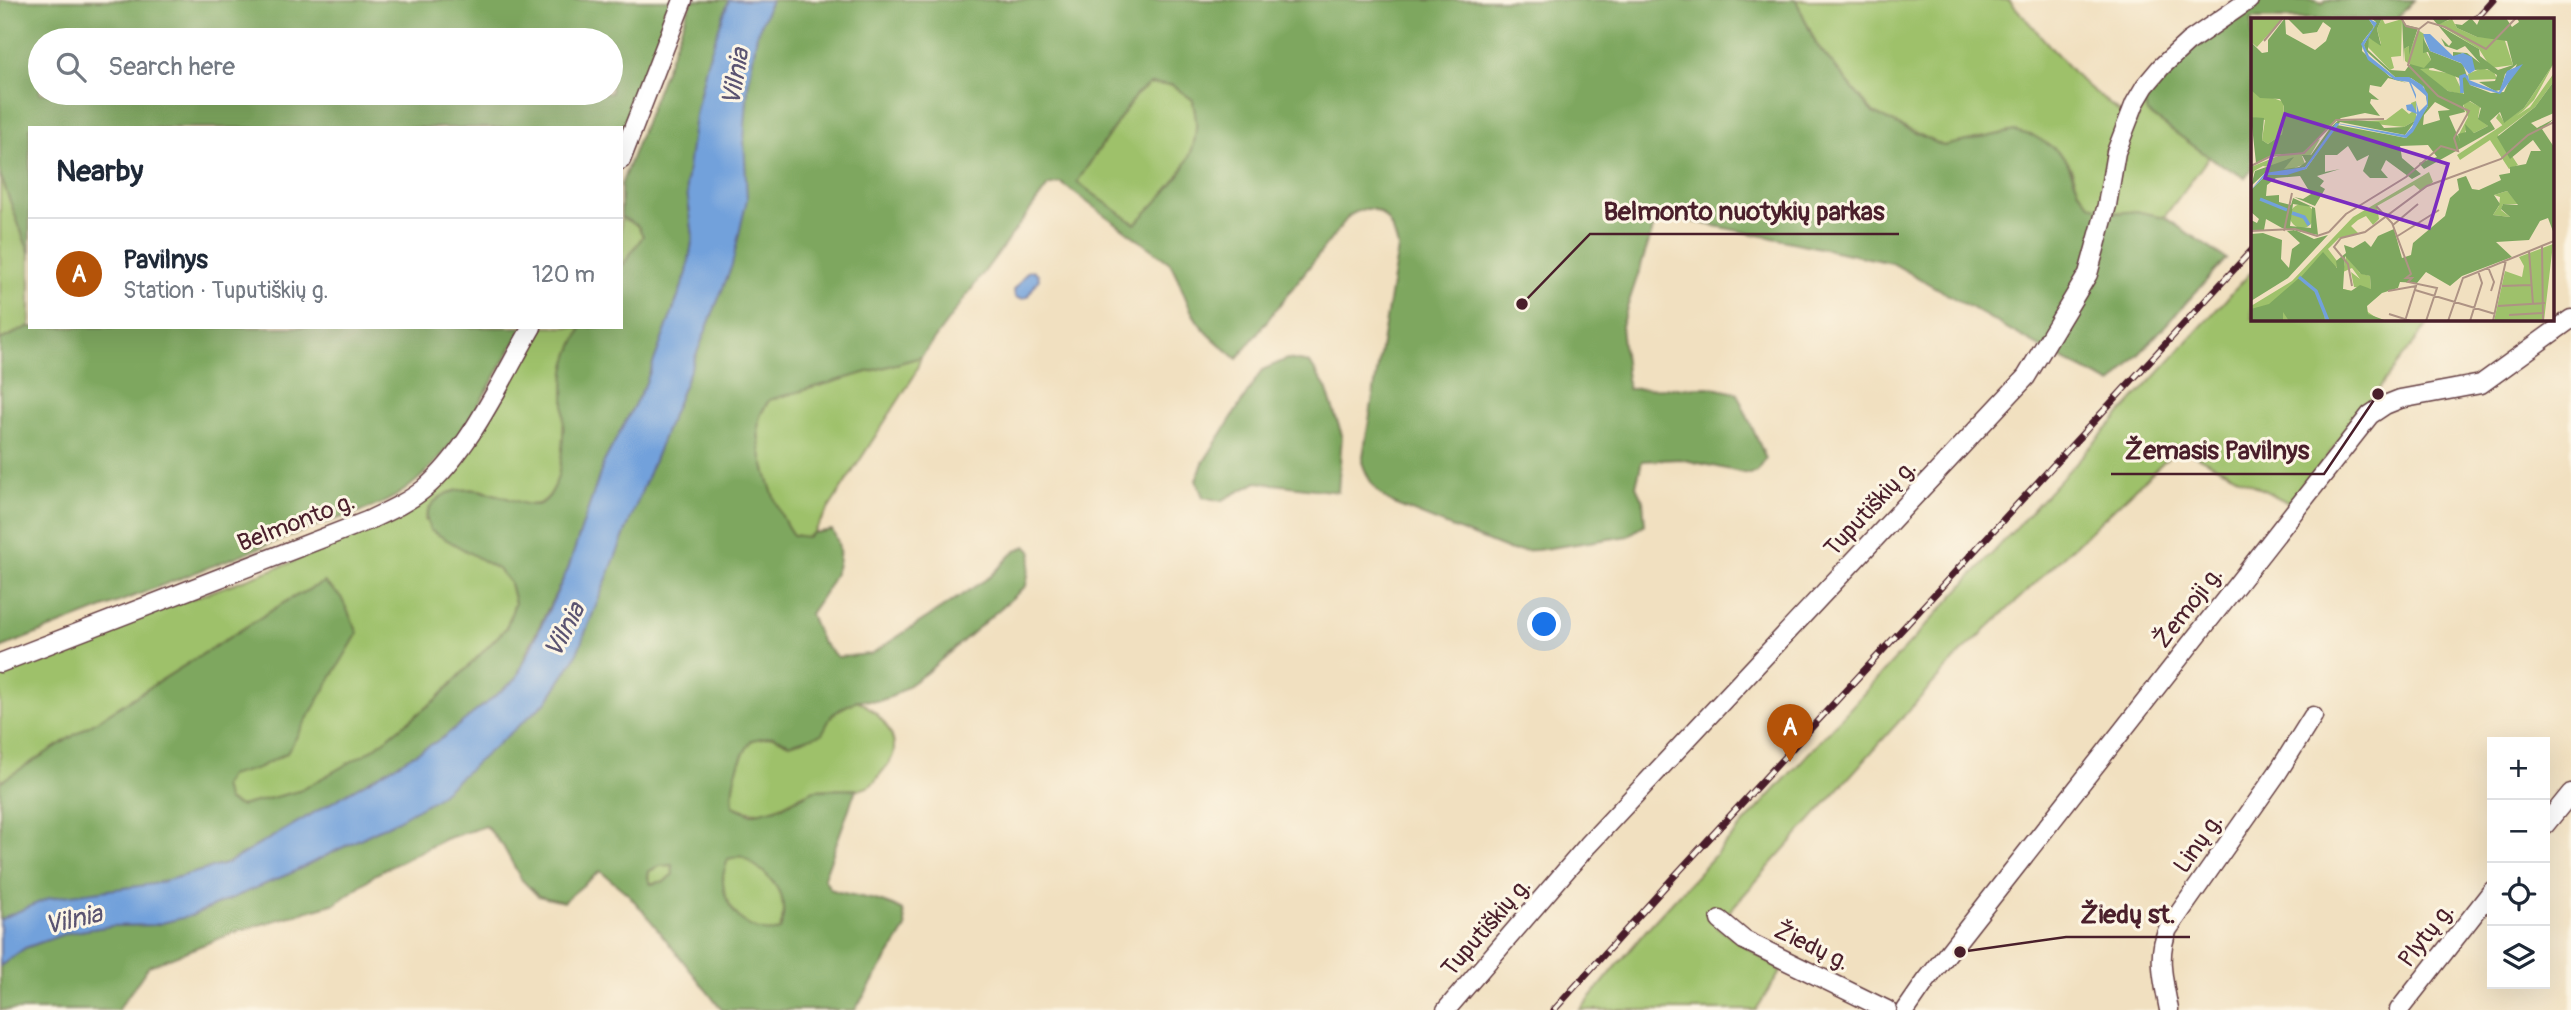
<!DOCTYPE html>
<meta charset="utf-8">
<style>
:root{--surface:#fff;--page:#f2f2f3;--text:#1f2937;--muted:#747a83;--line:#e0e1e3;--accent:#b45309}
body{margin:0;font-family:Pangolin,sans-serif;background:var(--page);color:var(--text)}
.controls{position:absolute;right:21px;bottom:21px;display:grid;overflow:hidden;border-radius:0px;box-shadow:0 7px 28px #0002}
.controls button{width:63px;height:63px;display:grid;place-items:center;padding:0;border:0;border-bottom:2px solid var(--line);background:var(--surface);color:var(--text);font:35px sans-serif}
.you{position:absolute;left:1545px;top:625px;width:24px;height:24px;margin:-18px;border:5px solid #fff;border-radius:50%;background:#1a73e8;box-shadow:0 0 0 10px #1a73e833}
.badge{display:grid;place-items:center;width:46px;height:46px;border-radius:50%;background:var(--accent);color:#fff;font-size:23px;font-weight:700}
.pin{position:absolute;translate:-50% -58px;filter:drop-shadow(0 2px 4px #0008)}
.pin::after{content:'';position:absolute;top:37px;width:24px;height:21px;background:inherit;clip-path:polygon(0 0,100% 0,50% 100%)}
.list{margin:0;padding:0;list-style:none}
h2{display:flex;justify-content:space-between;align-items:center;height:91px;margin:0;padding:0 28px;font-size:30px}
h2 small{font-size:23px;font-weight:400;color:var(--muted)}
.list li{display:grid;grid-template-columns:46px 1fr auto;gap:21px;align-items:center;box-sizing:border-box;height:112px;padding:0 28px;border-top:2px solid var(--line)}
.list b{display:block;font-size:26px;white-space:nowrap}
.list p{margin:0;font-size:23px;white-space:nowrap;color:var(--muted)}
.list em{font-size:23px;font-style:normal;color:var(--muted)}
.icon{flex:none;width:38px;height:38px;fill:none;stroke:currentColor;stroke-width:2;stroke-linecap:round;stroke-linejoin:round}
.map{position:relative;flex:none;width:2571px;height:1010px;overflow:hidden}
.search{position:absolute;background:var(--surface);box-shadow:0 7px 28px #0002;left:28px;top:28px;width:595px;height:77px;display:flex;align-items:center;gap:18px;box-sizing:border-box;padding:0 24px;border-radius:38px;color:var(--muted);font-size:26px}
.panel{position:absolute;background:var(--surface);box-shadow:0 7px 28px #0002;left:28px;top:126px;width:595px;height:203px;border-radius:0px}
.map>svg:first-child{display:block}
.green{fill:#9ec16b;stroke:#74704b;stroke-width:2}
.forest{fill:#7ea75f;stroke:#646345;stroke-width:2;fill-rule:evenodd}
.water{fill:#72a1db;stroke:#5e6083;stroke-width:2}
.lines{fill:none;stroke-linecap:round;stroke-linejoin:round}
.minor-casing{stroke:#633c41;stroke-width:21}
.minor{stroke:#fff;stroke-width:18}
.rail-casing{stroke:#4a1f2b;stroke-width:7}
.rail{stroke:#fcf5e5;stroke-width:4.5;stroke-dasharray:13;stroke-linecap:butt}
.labels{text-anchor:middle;stroke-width:6;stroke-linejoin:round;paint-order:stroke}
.street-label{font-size:24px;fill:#4a1f2b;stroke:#fcf5e5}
.water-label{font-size:26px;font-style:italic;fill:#5a5371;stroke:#fcf5e5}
.inset-river{fill:none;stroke:#72a1db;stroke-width:3.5}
.inset-road{fill:none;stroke:#ae9384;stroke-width:2}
.view{fill:#7b2cbf;fill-opacity:0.15;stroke:#7b2cbf;stroke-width:3.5}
.inset-edge{fill:none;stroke:#4a1f2b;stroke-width:3.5}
.leader{fill:none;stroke:#4a1f2b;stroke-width:2.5}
.callout-dot{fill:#4a1f2b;stroke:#fcf5e5;stroke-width:2.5}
.callout-label{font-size:26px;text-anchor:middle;font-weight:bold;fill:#4a1f2b;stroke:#fcf5e5;stroke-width:6;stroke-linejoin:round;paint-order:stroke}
</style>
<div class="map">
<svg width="2571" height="1010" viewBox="0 0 2571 1010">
<rect width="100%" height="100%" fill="#fcf5e5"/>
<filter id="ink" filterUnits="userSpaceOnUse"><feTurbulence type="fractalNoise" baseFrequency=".0143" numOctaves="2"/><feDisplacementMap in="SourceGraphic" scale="14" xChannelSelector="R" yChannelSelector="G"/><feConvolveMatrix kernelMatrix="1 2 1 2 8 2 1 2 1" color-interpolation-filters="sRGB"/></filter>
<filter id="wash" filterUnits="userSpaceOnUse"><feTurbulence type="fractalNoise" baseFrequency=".00686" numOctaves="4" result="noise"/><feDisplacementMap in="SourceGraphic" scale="28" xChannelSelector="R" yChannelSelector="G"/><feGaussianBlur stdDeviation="1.57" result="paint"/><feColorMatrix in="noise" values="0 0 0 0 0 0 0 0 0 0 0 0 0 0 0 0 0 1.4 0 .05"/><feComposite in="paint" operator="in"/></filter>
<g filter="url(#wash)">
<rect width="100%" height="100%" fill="#f1e0c0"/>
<path class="green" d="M1796,0H2009L2079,79L2135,125L2143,101L2147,112L2209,157L2164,217C2141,210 2107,217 2090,204C2075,194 2077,174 2067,161C2061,154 2026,137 2015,131L1943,146L1873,113L1816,44Z
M1149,84L1172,85L1193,100C1194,109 1197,119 1196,127C1195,167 1161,198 1136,225L1077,182L1135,96Z
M0,174L30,255V326L0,340Z
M621,217L639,226L643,236L621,268Z
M2252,271V318H2425L2429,323L2291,504L2179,447L1953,661L1716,926L1781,971L1756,1010H1580L1648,928Z
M542,327H582C575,342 567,356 565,373C562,404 571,484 542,502C527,511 496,492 480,490C456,487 431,496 425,520L499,570L510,583L515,603L506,628L437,699L372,750L299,791L240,806L228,801L223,787L229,775L258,768L324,583L290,599L0,782V671L43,652L285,565L390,519L492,412Z
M921,357L914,376L813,533L807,538L793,535C777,514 754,447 759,420C760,414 766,406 769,400Z
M857,700C873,708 895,729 894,749C894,758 887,766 882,772C879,776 875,782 871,785C854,796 831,785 813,791C781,802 770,822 733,806C730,783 739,758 752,740L773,736L790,744L842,708Z
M742,856C770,874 792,894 780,930C775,932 769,934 764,933C742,929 722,902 722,880C723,873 726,865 728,858Z
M672,865L673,874L665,881L652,884L648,878L649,871L660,866Z"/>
<path class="forest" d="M0,0H674L621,136V128H30V255L0,174ZM40,40H611V93H40Z
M692,0H729L707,62L695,116L686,184L693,236L687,273L645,385L604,462L568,569L528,649L516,679L444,737L226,864L153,884L5,917L0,920V782L290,599L324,582L341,597L358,633L287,753L258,768L229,776L223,787L228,801L240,806L299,791L372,750L437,699L506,628L515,603L510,583L499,570L430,530C425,519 425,512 434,502C459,479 490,493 519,502C525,504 533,507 540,504C570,491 562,400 565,372C567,356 575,342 582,327H621V268L643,236L638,226L621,217V185Z
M771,0H1796L1816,44L1873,113L1943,146L2015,131L2034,136L2054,148L2067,161L2080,193L2091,205L2116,213L2136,211L2164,217L2226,259L2112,384L2056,356L1892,263L1658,214L1621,326L1628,389L1709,387L1737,393L1766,459L1757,472L1749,474L1680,459L1642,461L1636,486L1643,501L1645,524L1628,536L1537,550L1511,551L1391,503C1375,491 1368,480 1362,462L1398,248C1392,222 1379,196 1349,216L1237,359C1220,344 1201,331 1191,310C1183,294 1179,278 1170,263L1061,183L1048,186L921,357L769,400C766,406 760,413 759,420C754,447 777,514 793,535L807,537L813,533L832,530C852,560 827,588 810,614L821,641L837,657L871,654L991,576L1014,552L1026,546L1032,552L1026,586L926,673L893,696L879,701L857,700L842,708L832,715L822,734L790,744L773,736L752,740C739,758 730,783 733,806L751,814L782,807L814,790L856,789L824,878L830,889C855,898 879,897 903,911L906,928L855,1010H722L643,911L628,894L600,871L563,902L538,896L521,879L503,846L486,826L445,839L376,874L336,903L238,931L149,966L118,1010H0V966L25,948L67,933L111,926L154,925L190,916L291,873L394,822L547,701L575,658L732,265L748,86L757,34ZM1149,84L1172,85L1193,100C1194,109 1197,119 1196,128C1195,167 1161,198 1135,224L1077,182L1135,96ZM741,856C770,874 792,894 780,930C751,938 724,910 723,881C722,874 726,866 728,859ZM672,865L673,874L665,881L651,884L648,878L649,871L660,866Z
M2258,0H2313L2323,3L2326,0H2414L2396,19H2252V170L2245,178L2209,157L2147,112L2143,101L2181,58Z
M30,326V327H523C494,380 453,458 402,492C379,508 348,515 321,524L0,648V340Z
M1287,359L1310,363L1326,388L1342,435L1338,492L1257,482L1221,501L1203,497L1196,480L1203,463L1262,370Z"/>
<path class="water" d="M729,0H771L757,34L748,86L744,140L747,199L732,265L575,658L547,701L435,799L394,822L291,873L190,916L154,925L111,926L67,933L25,948L0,966V920L5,917L49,898L153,884L226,864L444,737L516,679L568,569L604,462L645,385L687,273L693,236L686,184L695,116L707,62Z
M1033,270L1038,274L1039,279L1027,297L1021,299L1015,297L1014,290L1027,272Z"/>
</g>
<g filter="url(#ink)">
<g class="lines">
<defs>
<path id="minor" d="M621,160L683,0
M0,663L367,521C386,512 407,503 424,489C470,450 501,380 532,327
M2545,825L2571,793
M1720,920L1744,940L1887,1010
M1446,1010L1588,845L2026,377L2088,274L2107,205L2116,152L2135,103L2145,86L2161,67L2188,42L2249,0
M1906,1010L1926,981L2370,415L2385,405L2400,399L2481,384L2571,319
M2169,1010C2164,983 2156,955 2168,929L2278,772L2313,716
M2399,1010L2492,891"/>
</defs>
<use href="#minor" class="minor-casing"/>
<use href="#minor" class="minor"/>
<defs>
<path id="rail" d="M2476,19L2493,0
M1554,1010L1670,881L2252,250"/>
</defs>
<use href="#rail" class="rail-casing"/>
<use href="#rail" class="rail"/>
</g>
</g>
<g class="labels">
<g class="street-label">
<text transform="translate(1870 508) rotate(-47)" y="8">Tuputiškių g.</text>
<text transform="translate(296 522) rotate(-21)" y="8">Belmonto g.</text>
<text transform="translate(2188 607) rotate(-52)" y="8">Žemoji g.</text>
<text transform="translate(2198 843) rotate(-55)" y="8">Linų g.</text>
<text transform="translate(1486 927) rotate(-49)" y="8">Tuputiškių g.</text>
<text transform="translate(2426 935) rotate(-52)" y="8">Plytų g.</text>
<text transform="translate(1812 946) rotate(26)" y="8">Žiedų g.</text>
</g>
<g class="water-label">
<text transform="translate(735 77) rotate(-80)" y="9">Vilnia</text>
<text transform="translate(564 630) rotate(-62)" y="9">Vilnia</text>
<text transform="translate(73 919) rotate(-13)" y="9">Vilnia</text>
</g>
</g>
<g transform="translate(2251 18)">
<rect width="303" height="303" fill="#f1e0c0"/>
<path d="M0,0H32L6,29L0,24ZM131,0L134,6L151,1L150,38L140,39L143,50L139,52L116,28L118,20L130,26L126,11ZM201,1L206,10L226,19L253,20L262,47L240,50L228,31L187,6ZM167,12L173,16L174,32L180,42L178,52L203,56L213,77L197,73L154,43L153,31L158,28V35ZM303,45L283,82L272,93L252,108L245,100L248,95L253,104L273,90ZM231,50L243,54L246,61L218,62L217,56ZM303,55V63L284,89L247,117L267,147L258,151L239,122L209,142L206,137L279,89ZM0,72L33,84L31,116L17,126L11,122L14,102L0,99ZM165,83V102L153,109L104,104L135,102L151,90L158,96L162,93L160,85ZM218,83L229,89L227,100L237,108L223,115L216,110L210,123L206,120L217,99L212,86ZM69,121L59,138H51L54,146L38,152L12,148L3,153L0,165V149ZM178,154L182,164L170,173L163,167L126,188L128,201L122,207L115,198L107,202L100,208L108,216L88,220L77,231L89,247L84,250L92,271L102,273L114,292L130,303H0V288L41,263L102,199ZM256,173L267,186H252L250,192L259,199L242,197L248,188L249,179L243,177ZM39 198a12 12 0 1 1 24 0a12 12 0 1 1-24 0ZM302,226L293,303H243L254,253L271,259L273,248L268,239ZM95,238L109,255L119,258L120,271L103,269L100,254L109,261L101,250L92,254Z" fill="#9ec16b"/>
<path d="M34,0L35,16L64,32L75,23L80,10L72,4L66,14L52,16L36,0H117L123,9L112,23L111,33L139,59L156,65L137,60L130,69L119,67L118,74L128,82L120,81L119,85L129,98L114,95L90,100L51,135L21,137L5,145L0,99L13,100L11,122L17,126L31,116L33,88L29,81L9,80L0,72V24L11,35L17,34V22ZM120,0H131L126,11L130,28L118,20L117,32L139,52L154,53L159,46L173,50L180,42L177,34L172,35V20L179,33L212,46L219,67L240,75L253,74L266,46L254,56L250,72L244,73L228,64L244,63L246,57L236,51L224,52L212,35L202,39V34L216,35L229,45L214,28L206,32L194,28L190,20L198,28L201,24L181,0H201L187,7L228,31L229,38L247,52L262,47L256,23L226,19L206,10L204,6L211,7L220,0L226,7L229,0H255L261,9L268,4L266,0H303V45L273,90L253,105L249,94L239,103L244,111L173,151L168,145L186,139L177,127L149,128L151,140L170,156L161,161L135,142L130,152L137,160H119L112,153L118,137L106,143L97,128L86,137H74V154L89,151L66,158L73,163L69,168L74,171L64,188L43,179L52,181L60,176L49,158L25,160L16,167L15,178L28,177V184L40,187L42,180L64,190L67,217L31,210L15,201L13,212H0V202L6,205L8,201L0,194V172L15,157L55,151L86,107L155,120L177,88L173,69L160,60L144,59L114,32L113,27L125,4ZM182,50L208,60L213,76L197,73L169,51ZM219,83L230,90L227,101L237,108L223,115L214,106L215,114L207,116L209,123L198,98L214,94L212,87ZM184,84L199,92L187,93L189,102L172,107L173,97ZM42,186L61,189L60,210L39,208ZM151,0L155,7L167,10L158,37V28L153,31V44ZM303,63V95L280,105L286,110L303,101L291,111L303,129V216L297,200L289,203L278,222L245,224L261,239L211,258L199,268L175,254L166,265L149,264L147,270L131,275L116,288L117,296L136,303H78L71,288L74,303H38L32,294V303H0V291L18,286L48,260L52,262L50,259L72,234L86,250L85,243L95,235L93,227L102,230L114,223L120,229L127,218L143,211L151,240L160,237L162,225L194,198L199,180L208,172L206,161L215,158L221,171L228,172L250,162L248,157L259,155V149L275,146L280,133H290L282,122L259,141L246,119L284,89ZM256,173L267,187L252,186L250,191L259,199L242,197L249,186L243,177ZM94,238L110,256L119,258L120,271L109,267L100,273L92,271ZM104,102L128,104L133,110L153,109L165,102L154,117L89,104L54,149L32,155H14L0,168L4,153L43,139L33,151L48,149L55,144L51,137H60L84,103ZM44,212L63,221L77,217L37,260L0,283V216L12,215L31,222L30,241L38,250L41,231L49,225L36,213Z" fill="#7ea75f" fill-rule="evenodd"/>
<path d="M117,0L126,5L113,27L118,38L144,59H158L171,67L177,76V88L162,114L155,120L88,106L55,151L36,157H15L0,172L14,155L54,149L85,105L154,117L161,109L166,96L156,92L155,87L161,86L166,95L165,83L168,94L176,86L175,78L160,65L165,77V81L158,64L144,62L117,42L110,26L123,9ZM172,16H179L202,38L212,35L221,39L224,52L218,56L210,45L179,33ZM272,46L249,76L219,67L214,59L217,57L218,62L248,74L256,53Z" fill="#72a1db"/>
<path class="inset-river" d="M211,75L210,59L215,57M9,181L36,192M41,195L53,199L58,207M48,259L65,273L77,303"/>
<path class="inset-road" d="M150,0L155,8L168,11M13,23L32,0M0,148L20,138L53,135L85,102L133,101M125,188L141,205L160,256L155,260H161L157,264L186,270L175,303M142,207L167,186M0,213L44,211L66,218L78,214M33,213L41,175M78,214L95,196L155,159L190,128L207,133L203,120L218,93L187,78L157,47L168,11L177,4L194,9L235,31L265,0M145,219L188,192M291,228L292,303M278,233L282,286M237,249L243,264L240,273M101,268L97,246L83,229L90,220L114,214L176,168L250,141L277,117L303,104M251,268L280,267M164,272L244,296M137,273L165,268L154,303M247,288L294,285M138,296L160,303M258,297L293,295M197,303L212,260L303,223M219,303L231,265L227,253M242,303L255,242"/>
<path class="view" d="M34,96L197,146L178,210L14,160Z"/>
<rect width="303" height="303" class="inset-edge"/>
</g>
<path class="leader" d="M1522 304L1590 234H1899M2378 394L2324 474H2111M1960 952L2066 937H2190"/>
<g class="callout-dot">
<circle cx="1522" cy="304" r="7"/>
<circle cx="2378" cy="394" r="7"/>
<circle cx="1960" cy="952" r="7"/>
</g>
<g class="callout-label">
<text x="1744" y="220">Belmonto nuotykių parkas</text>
<text x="2217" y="459">Žemasis Pavilnys</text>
<text x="2128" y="923">Žiedų st.</text>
</g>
</svg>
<div class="controls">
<button>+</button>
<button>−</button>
<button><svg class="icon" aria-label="locate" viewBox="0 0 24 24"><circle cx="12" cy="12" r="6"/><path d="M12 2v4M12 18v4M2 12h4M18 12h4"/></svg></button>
<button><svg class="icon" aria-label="layers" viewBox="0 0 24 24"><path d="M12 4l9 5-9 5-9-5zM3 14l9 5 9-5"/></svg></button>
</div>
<div class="you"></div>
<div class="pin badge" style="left:1790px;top:762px">A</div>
<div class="search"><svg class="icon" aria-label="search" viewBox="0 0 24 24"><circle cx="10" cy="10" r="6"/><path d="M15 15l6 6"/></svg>Search here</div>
<section class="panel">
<h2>Nearby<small></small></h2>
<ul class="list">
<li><span class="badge">A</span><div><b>Pavilnys</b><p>Station · Tuputiškių g.</p></div><em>120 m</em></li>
</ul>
</section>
</div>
